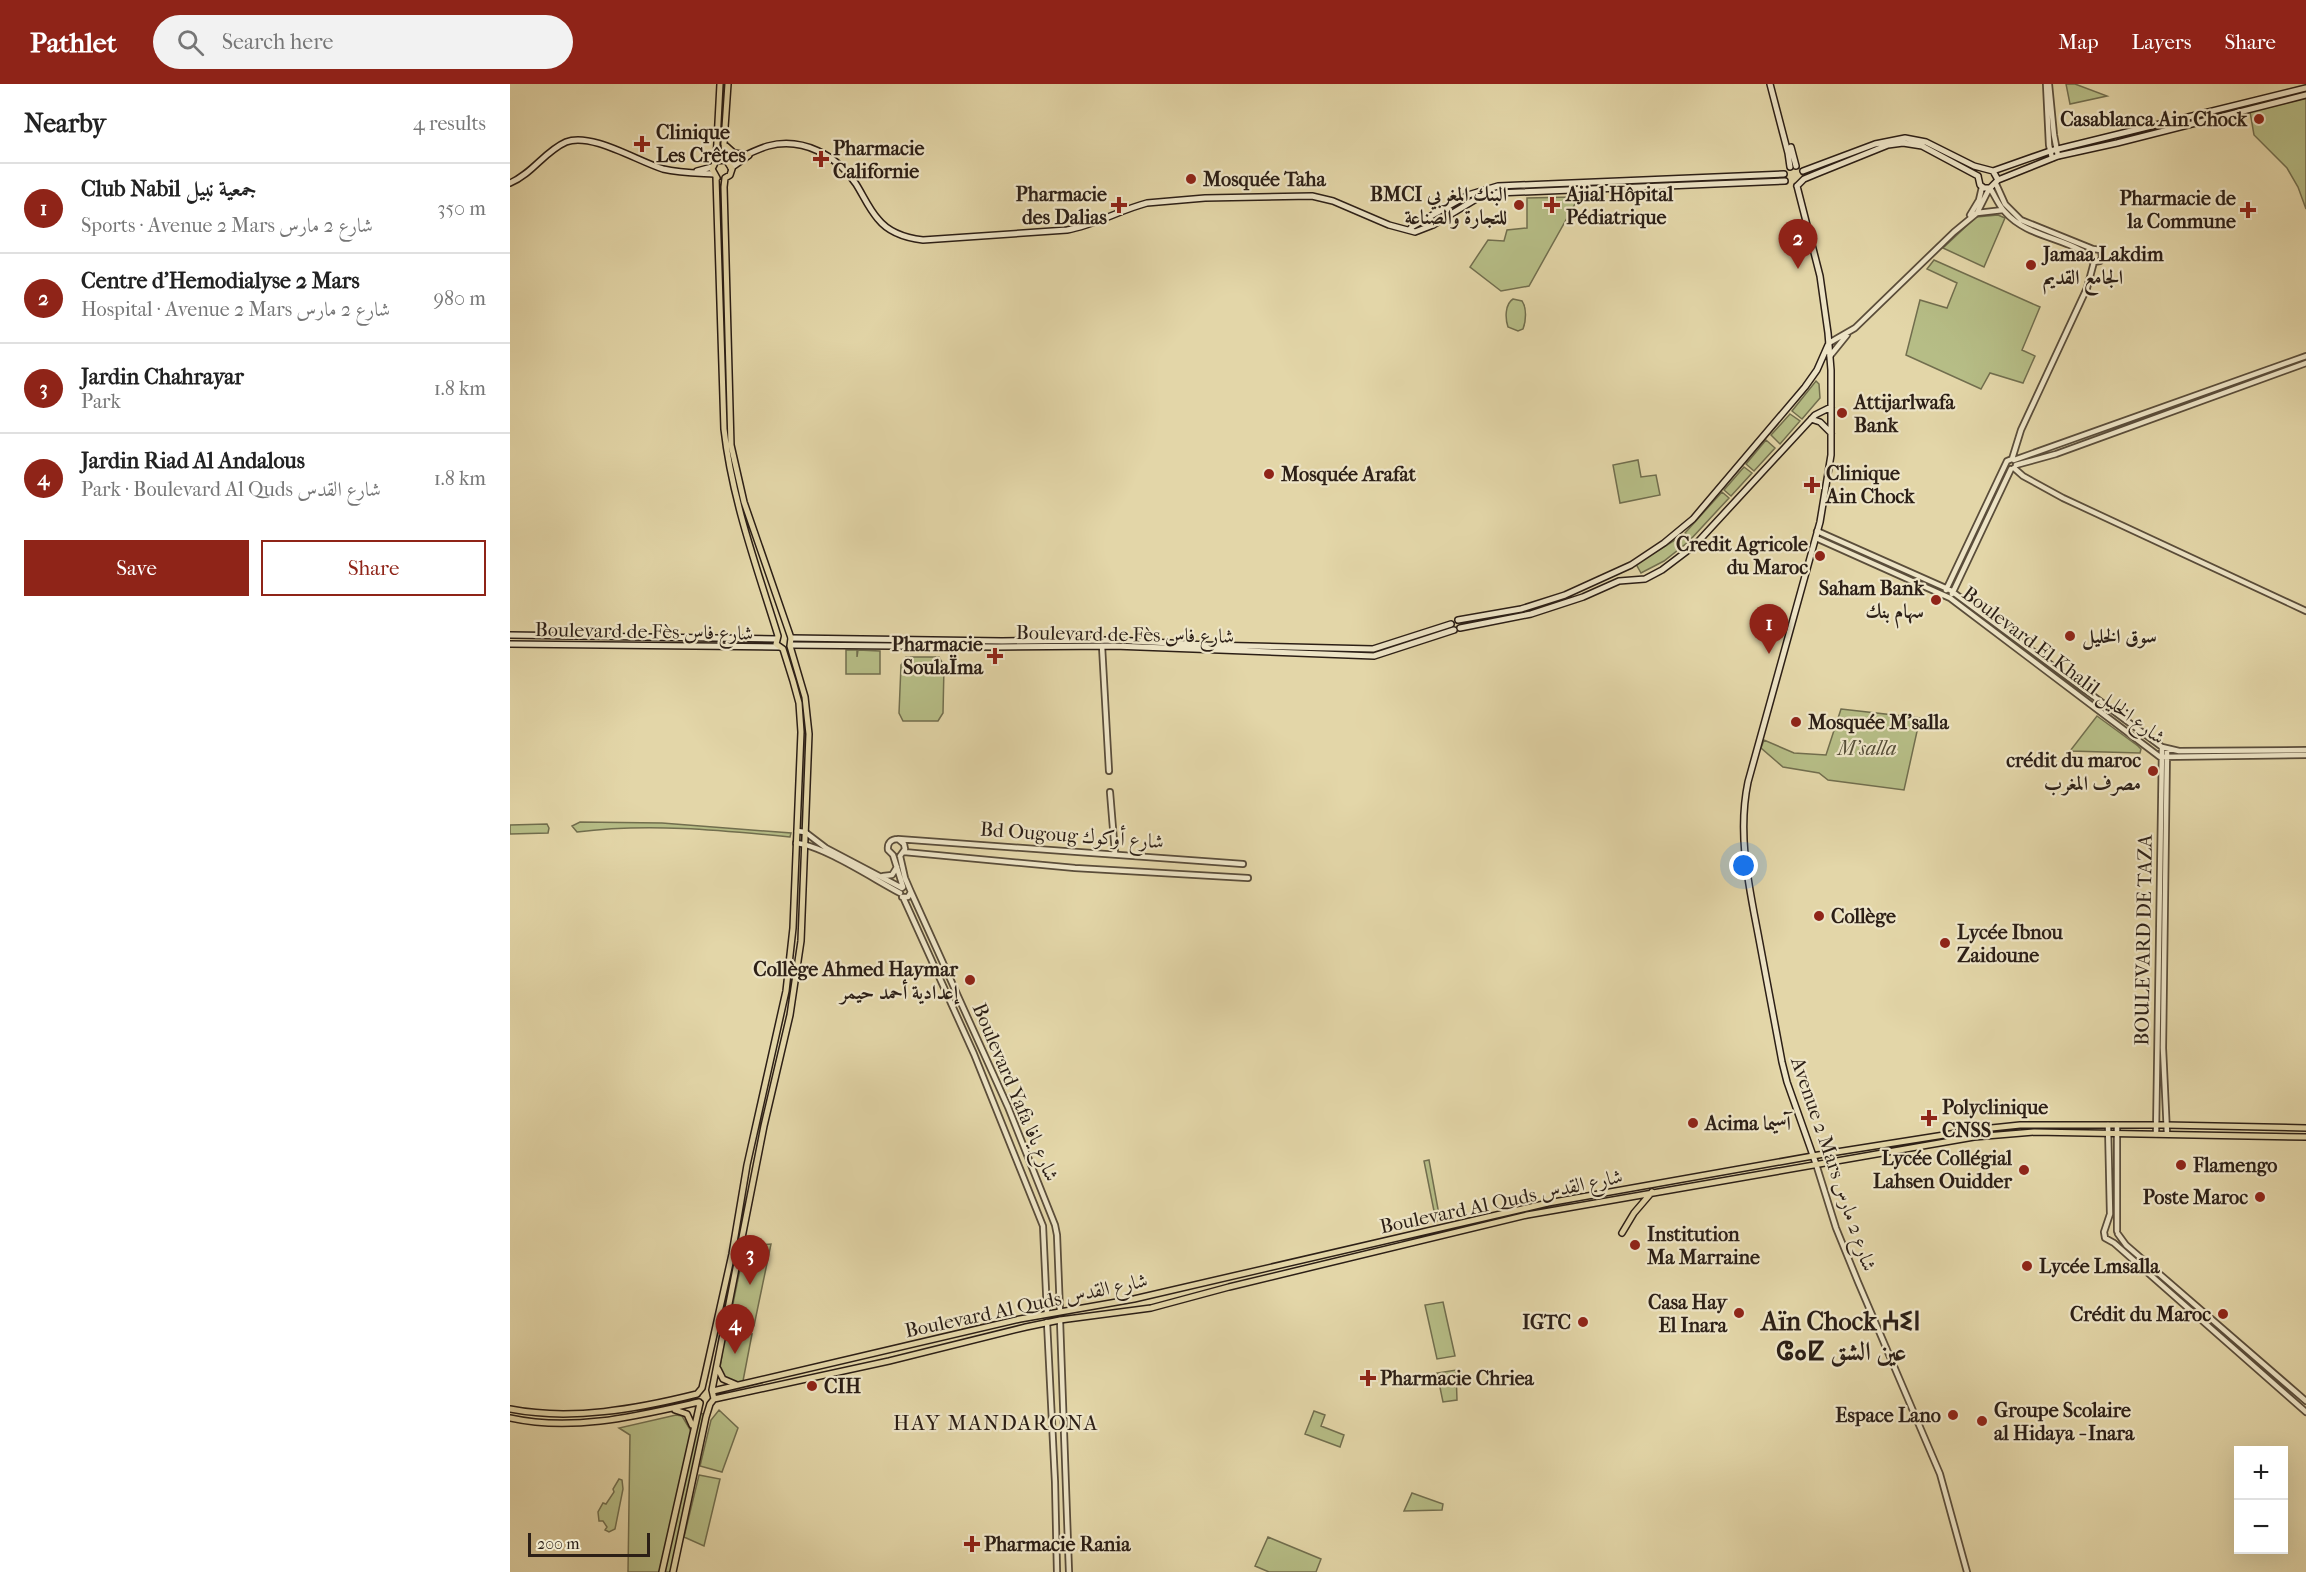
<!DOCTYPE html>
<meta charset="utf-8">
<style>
:root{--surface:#fff;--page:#f2f2f2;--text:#222;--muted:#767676;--line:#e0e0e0;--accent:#8f2418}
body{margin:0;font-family:"IM FELL French Canon",Amiri,"Noto Sans Tifinagh",serif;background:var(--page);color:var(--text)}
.controls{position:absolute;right:18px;bottom:18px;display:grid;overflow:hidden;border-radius:0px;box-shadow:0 6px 24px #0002}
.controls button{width:54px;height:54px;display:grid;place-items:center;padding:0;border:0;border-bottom:2px solid var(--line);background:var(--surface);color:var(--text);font:30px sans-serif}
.scale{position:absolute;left:18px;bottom:15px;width:122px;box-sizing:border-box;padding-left:6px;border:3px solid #2c1f16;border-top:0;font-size:16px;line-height:21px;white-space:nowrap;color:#2c1f16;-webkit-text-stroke:4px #ede4c6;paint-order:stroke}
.you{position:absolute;left:1234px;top:782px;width:21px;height:21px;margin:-15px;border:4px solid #fff;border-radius:50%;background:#1a73e8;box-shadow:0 0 0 9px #1a73e833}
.badge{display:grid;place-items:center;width:39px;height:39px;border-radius:50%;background:var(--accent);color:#fff;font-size:20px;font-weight:700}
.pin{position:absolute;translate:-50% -50px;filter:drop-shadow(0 2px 3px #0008)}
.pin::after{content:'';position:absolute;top:32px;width:21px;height:18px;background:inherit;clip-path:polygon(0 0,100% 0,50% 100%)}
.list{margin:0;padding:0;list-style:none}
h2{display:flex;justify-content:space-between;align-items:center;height:78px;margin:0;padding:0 24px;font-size:26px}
h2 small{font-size:20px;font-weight:400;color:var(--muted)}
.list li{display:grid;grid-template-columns:39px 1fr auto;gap:18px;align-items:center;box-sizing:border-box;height:90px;padding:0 24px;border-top:2px solid var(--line)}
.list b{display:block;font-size:22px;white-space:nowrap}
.list p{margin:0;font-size:20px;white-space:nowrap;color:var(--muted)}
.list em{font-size:20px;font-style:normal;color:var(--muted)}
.actions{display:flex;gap:12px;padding:18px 24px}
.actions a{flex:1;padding:14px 0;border:2px solid var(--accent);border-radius:0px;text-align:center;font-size:21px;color:var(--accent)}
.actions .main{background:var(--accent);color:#fff}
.icon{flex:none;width:33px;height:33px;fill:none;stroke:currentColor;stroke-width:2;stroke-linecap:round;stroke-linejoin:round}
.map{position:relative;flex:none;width:1796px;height:1488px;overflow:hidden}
header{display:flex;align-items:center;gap:36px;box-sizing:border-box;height:84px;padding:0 30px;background:var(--accent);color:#fff}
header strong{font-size:28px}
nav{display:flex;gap:33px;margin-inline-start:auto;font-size:21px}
.search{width:420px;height:54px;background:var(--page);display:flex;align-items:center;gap:15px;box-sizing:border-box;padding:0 21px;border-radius:33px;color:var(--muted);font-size:22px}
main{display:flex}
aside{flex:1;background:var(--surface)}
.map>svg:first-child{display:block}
.green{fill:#b6bd86;stroke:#716e4e;stroke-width:1.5}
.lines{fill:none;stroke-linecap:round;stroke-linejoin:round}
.tertiary-casing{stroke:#5a4d3a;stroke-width:8}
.secondary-casing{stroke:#2c1f16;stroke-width:8}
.primary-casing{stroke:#2c1f16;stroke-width:8}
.tertiary{stroke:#ede4c6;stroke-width:4.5}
.secondary{stroke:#ede4c6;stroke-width:5}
.primary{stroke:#e3d6a8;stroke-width:5}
.poi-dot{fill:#8f2418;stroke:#ede4c6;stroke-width:2}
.labels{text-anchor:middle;stroke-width:4.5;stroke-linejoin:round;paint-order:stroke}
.poi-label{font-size:20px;font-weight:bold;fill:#2c1f16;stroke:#ede4c6;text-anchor:start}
.street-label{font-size:20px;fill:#2c1f16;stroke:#ede4c6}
.park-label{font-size:20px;font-style:italic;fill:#554e38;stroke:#ede4c6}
.neighbourhood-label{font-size:21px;letter-spacing:1.5px;fill:#2c1f16;stroke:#ede4c6}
.district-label{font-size:26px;font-weight:bold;fill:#2c1f16;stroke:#ede4c6}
</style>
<header>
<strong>Pathlet</strong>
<div class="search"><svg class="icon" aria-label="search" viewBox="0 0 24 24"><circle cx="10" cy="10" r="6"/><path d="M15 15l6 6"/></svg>Search here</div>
<nav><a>Map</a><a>Layers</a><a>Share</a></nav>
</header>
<main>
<aside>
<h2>Nearby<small>4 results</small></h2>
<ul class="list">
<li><span class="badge">1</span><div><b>Club Nabil جمعية نبيل</b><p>Sports · Avenue 2 Mars شارع 2 مارس</p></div><em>350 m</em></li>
<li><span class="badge">2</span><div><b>Centre d'Hemodialyse 2 Mars</b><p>Hospital · Avenue 2 Mars شارع 2 مارس</p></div><em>980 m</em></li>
<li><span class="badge">3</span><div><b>Jardin Chahrayar</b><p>Park</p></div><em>1.8 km</em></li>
<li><span class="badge">4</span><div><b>Jardin Riad Al Andalous</b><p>Park · Boulevard Al Quds شارع القدس</p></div><em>1.8 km</em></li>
</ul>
<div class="actions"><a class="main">Save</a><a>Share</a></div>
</aside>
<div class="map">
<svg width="1796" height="1488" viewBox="0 0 1796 1488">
<rect width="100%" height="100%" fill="#e3d6a8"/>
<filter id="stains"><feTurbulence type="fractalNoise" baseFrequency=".00333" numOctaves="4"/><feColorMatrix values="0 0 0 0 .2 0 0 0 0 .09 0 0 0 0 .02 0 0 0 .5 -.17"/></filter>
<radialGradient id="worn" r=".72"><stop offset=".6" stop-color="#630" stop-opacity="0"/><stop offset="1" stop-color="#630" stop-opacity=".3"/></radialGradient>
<path class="green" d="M1556,0H1565L1597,12L1560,20Z
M1796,14V125L1788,103L1777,84L1744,51L1740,28Z
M1062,113L1066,118L1019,202L991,207L960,183L978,156L994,157L997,146L1017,144V114Z
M1488,131L1495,134L1474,183L1433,164L1466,133Z
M1424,176L1530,223L1512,266L1525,272L1513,299L1480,289L1471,305L1396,271L1410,216L1437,224L1447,199L1417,185Z
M1003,215L1012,217C1017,224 1016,237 1013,245L1008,247L998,243C995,234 995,220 1003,215Z
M1306,297L1309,300L1310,314L1292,335L1282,327Z
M1280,330L1290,337L1270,360L1261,351Z
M1256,356L1265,364L1244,387L1236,380Z
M1128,376L1131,393L1146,391L1150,411L1110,419L1103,381Z
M1234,383L1242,389L1221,412L1214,406Z
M1212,408L1219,414L1180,456L1175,449Z
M1173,451L1178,458L1154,477L1131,489L1126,480Z
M336,566H347V573L348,566L370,567V590H336Z
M396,573H429L434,582L433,629L428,637H393L389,629L391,581Z
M1331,625L1410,634L1394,706L1318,696L1309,689L1273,683L1251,664L1254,656L1284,669L1316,671Z
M1587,632L1628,662L1631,665L1630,669L1560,667Z
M70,738L152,739L281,749L280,753C209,746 137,739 67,748L62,742Z
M37,740L39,744L38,749L0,750V741Z
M919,1076L930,1136L926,1137L914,1077Z
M236,1156L248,1161L261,1160L244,1242L217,1249Z
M933,1218L945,1272L927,1275L915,1221Z
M242,1250L233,1297L229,1299L217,1297L210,1284L214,1256Z
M946,1286L947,1316L933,1318L927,1289Z
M209,1326L228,1344L212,1388L190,1382L201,1336Z
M804,1327L815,1331L811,1342L834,1351L830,1363L795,1350Z
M190,1329L194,1330L193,1334L161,1488H154Z
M166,1331L172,1332L181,1347L150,1488H118L120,1351L109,1344Z
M189,1391L210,1395L194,1462L174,1453Z
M109,1395L112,1396L113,1405L105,1445L99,1448L95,1446L97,1443L93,1437H89L88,1428L93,1419L96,1420L104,1408L103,1405Z
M902,1409L933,1420L932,1426L894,1427Z
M758,1453L811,1475L806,1488H759L745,1482Z"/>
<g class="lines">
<defs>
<path id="tertiary" d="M1536,0L1539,61L1542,74
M1539,0L1544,51L1548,72
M1486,100L1495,120L1511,136L1583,165L1591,166L1592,174L1590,177L1584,178
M1480,104C1485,112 1489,122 1495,128C1514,150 1546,153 1570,166C1577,170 1578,175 1584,178
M1467,129L1493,126
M1460,131L1469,116L1472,103
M1319,259L1345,244L1444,148L1467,129L1479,105
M1320,272L1337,251
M1502,375L1511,346L1577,204L1584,178
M1504,376L1796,272
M1506,381L1546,370L1796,279
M1504,384L1513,392L1553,414L1796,527
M1307,447L1440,506L1652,663L1669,667L1796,666
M1306,454L1440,514L1650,673L1796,671
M1436,506L1497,377L1502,375
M1442,510L1501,385
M592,562L599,687
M1657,665L1653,964L1657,1050
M600,708L605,769
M287,747L295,748L316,764L392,804
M388,755L733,780
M286,759C312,761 365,796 390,809
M394,768L565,784L738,794
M390,772L395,765L394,760L388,755C381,755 377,759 378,766L383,771L393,803
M390,772L395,794L401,808L398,813H392
M373,792L382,791L387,783
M401,808L498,1023L545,1141L547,1151L550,1227
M393,813L464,970L533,1142L537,1229
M1598,1041L1600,1130L1594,1148L1595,1154L1604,1159L1796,1328
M1646,1050L1652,663
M1306,1080L1326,1144L1348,1198L1430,1390L1457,1488
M1607,1147V1041
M1608,1150L1616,1161L1796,1317
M550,1236L559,1488
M537,1238L545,1398L547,1488"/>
<path id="secondary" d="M1260,0L1278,69L1280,83
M1281,63L1286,82
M219,79C232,73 245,66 258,62C292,53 327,71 346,100C353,111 359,125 368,135C379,149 396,154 413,156L557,146C585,141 610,126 637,119L695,114L802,112L823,117L879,141L905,148L923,141L966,115L987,109L1275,97
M221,84L238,72
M187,87L202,83
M1293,87L1365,60L1395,54L1416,58L1464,82L1483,87L1540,67L1796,4
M1468,92L1470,101L1474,104H1480L1488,96L1483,87
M1488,96L1548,72L1607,59L1796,11
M0,99C22,90 35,67 56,58C81,48 127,77 153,85C170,89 186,89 204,90
M1287,102L1310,192L1318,249L1321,286V371L1310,438L1238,698C1227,751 1239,802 1249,855C1257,896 1264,937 1272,978L1277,998L1306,1080
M1287,102L1294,95L1306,90L1378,61L1393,59L1412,62L1468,92
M899,146L903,142L958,111L988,102L1274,90
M1301,335L1310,338L1321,349
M948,536L1011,525L1055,511L1121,481L1154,459L1183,435L1295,303L1307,286L1318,261
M950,544L1021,530L1073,513L1109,497L1135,495L1152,486L1185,461L1305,331L1321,323
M0,551L266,555
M281,554L492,557L605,556L697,561L863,565L941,540
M0,560L269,563
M281,561L487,563L604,562L864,572L944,546"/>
<path id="primary" d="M214,60L224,69L239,71
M215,76L214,58L218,0
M207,94L202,85L206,77L210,0
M1112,1149L1124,1129L1142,1108
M208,1285L213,1295L227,1301
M203,1307L510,1235L624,1215L1038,1119L1314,1070L1472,1045L1510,1041H1656L1796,1044
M187,1310L192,1304L195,1291L222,1170L237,1081L276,907L283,844L291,648L289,619L283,597L273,565L266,560L268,552C247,484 222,416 214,345L206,93
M204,1315L379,1277L516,1243L550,1236L641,1224L719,1203L1017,1131L1464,1053L1524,1048L1796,1053
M0,1325C61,1337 127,1325 187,1310
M165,1326L177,1330L182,1341
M0,1334C63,1348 127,1332 189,1318
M152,1488L190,1319
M163,1488L196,1333L200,1320L204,1315L202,1306L254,1042L280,931L291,857L299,650L295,613L280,562L281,554L234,418L221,361L214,103L215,94L220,91L222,85L216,76L206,77"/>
</defs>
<use href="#tertiary" class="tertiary-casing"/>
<use href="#secondary" class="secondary-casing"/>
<use href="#primary" class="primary-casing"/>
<use href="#tertiary" class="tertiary"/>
<use href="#secondary" class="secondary"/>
<use href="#primary" class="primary"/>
</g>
<g class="poi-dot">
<circle cx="1749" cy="35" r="6"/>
<path d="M129 51h6v6h6v6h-6v6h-6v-6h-6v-6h6z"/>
<path d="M308 66h6v6h6v6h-6v6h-6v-6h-6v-6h6z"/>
<circle cx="681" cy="95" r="6"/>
<path d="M606 112h6v6h6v6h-6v6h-6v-6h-6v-6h6z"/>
<circle cx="1009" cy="121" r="6"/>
<path d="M1039 112h6v6h6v6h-6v6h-6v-6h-6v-6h6z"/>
<path d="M1735 117h6v6h6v6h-6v6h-6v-6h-6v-6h6z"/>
<circle cx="1521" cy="181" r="6"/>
<circle cx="1332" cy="329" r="6"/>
<circle cx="759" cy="390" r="6"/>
<path d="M1299 392h6v6h6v6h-6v6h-6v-6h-6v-6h6z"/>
<circle cx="1310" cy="472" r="6"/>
<circle cx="1426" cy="516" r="6"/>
<circle cx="1560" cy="552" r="6"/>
<path d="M482 563h6v6h6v6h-6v6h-6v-6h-6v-6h6z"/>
<circle cx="1286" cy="638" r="6"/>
<circle cx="1643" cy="687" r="6"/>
<circle cx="1309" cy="832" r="6"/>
<circle cx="1435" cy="859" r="6"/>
<circle cx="460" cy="896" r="6"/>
<path d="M1416 1025h6v6h6v6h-6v6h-6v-6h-6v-6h6z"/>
<circle cx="1183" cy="1039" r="6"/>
<circle cx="1671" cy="1081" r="6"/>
<circle cx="1514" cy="1086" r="6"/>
<circle cx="1750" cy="1113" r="6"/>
<circle cx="1125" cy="1161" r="6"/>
<circle cx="1517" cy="1182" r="6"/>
<circle cx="1229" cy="1229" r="6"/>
<circle cx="1713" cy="1230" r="6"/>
<circle cx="1073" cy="1238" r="6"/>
<path d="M855 1285h6v6h6v6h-6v6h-6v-6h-6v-6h6z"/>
<circle cx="302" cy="1302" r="6"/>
<circle cx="1443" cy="1331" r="6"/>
<circle cx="1472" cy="1337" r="6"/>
<path d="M459 1451h6v6h6v6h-6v6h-6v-6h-6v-6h6z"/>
</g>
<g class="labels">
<g class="poi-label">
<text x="1737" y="42" text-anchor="end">Casablanca Ain Chock</text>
<text x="146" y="55">Clinique<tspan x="146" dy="23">Les Crêtes</tspan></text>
<text x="323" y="71">Pharmacie<tspan x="323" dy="23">Californie</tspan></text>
<text x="693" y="102">Mosquée Taha</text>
<text x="597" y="117" text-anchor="end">Pharmacie<tspan x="597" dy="23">des Dalias</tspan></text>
<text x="997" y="117" text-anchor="end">BMCI البنك المغربي<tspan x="997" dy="23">للتجارة والصناعة</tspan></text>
<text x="1056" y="117">Ajial Hôpital<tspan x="1056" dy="23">Pédiatrique</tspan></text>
<text x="1726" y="121" text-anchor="end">Pharmacie de<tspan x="1726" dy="23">la Commune</tspan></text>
<text x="1533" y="177">Jamaa Lakdim<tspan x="1533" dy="23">الجامع القديم</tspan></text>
<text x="1344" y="325">Attijarlwafa<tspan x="1344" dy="23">Bank</tspan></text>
<text x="1316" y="396">Clinique<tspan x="1316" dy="23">Ain Chock</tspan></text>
<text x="771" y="397">Mosquée Arafat</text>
<text x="1298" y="467" text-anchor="end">Credit Agricole<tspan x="1298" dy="23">du Maroc</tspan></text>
<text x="1414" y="511" text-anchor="end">Saham Bank<tspan x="1414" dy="23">سهام بنك</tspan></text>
<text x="1572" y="559">سوق الخليل</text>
<text x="473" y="567" text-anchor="end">Pharmacie<tspan x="473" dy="23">SoulaÏma</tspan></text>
<text x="1298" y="645">Mosquée M'salla</text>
<text x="1631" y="683" text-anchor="end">crédit du maroc<tspan x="1631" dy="23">مصرف المغرب</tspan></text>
<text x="1321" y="839">Collège</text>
<text x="1447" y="855">Lycée Ibnou<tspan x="1447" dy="23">Zaidoune</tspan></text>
<text x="448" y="892" text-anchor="end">Collège Ahmed Haymar<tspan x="448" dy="23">إعدادية أحمد حيمر</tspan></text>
<text x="1432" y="1030">Polyclinique<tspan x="1432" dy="23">CNSS</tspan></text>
<text x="1195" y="1046">Acima آسيما</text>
<text x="1502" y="1081" text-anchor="end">Lycée Collégial<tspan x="1502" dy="23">Lahsen Ouidder</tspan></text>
<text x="1683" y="1088">Flamengo</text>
<text x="1738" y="1120" text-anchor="end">Poste Maroc</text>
<text x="1137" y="1157">Institution<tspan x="1137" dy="23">Ma Marraine</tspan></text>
<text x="1529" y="1189">Lycée Lmsalla</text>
<text x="1217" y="1225" text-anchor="end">Casa Hay<tspan x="1217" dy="23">El Inara</tspan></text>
<text x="1701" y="1237" text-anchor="end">Crédit du Maroc</text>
<text x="1061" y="1245" text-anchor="end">IGTC</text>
<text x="870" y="1301">Pharmacie Chriea</text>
<text x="314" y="1309">CIH</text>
<text x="1484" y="1333">Groupe Scolaire<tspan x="1484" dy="23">al Hidaya - Inara</tspan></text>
<text x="1431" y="1338" text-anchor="end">Espace Lano</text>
<text x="474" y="1467">Pharmacie Rania</text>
</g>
<g class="street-label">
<text transform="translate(134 547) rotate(1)" y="7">Boulevard de Fès شارع فاس</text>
<text transform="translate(615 550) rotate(1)" y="7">Boulevard de Fès شارع فاس</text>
<text transform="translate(1554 581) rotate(37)" y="7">Boulevard El Khalil شارع الخليل</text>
<text transform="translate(562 751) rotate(4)" y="7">Bd Ougoug شارع أوكوك</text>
<text transform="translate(1633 856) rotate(-89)" y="7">BOULEVARD DE TAZA</text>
<text transform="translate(506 1008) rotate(67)" y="7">Boulevard Yafa شارع يافا</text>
<text transform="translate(1324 1080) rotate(71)" y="7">Avenue 2 Mars شارع 2 مارس</text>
<text transform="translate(991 1117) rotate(-12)" y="7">Boulevard Al Quds شارع القدس</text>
<text transform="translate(516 1221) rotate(-12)" y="7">Boulevard Al Quds شارع القدس</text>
</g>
<g class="park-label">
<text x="1357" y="671">M'salla</text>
</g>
<g class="neighbourhood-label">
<text x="486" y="1346">HAY MANDARONA</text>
</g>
<g class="district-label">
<text x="1331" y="1246">Aïn Chock ⵄⵉⵏ<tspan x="1331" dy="30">ⵛⴰⵇ عين الشق</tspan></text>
</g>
</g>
<rect width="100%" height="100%" filter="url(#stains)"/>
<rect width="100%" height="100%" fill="url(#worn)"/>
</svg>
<div class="controls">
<button>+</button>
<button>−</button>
</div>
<div class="scale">200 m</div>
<div class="you"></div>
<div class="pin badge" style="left:1259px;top:570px">1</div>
<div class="pin badge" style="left:1288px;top:185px">2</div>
<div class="pin badge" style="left:240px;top:1201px">3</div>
<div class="pin badge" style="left:225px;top:1270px">4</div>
</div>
</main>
